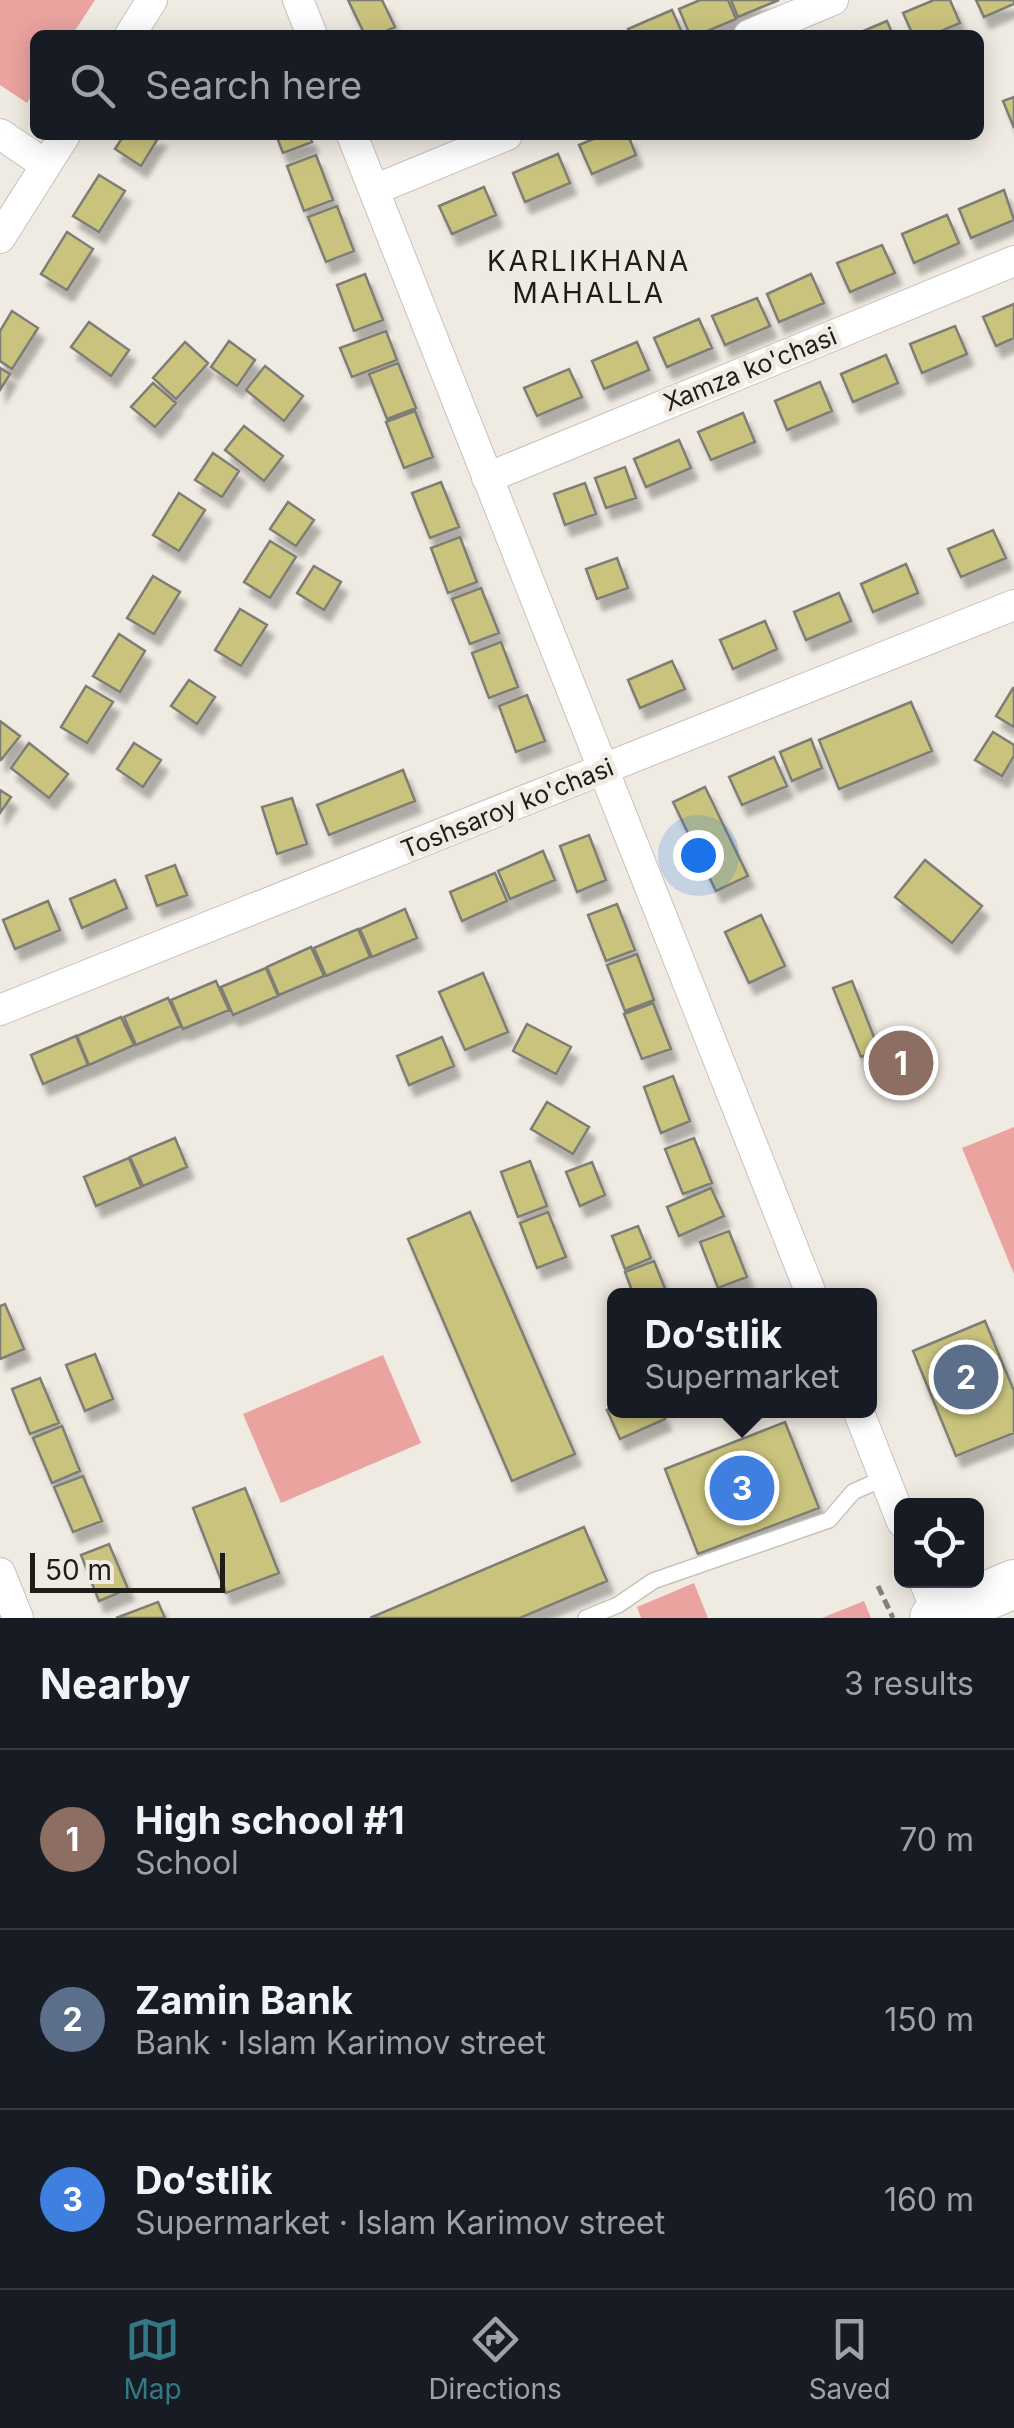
<!DOCTYPE html>
<meta charset="utf-8">
<style>
:root{--surface:#171b24;--page:#20242c;--text:#f1f3f6;--muted:#9ea1a6;--line:#363941;--accent:#337985}
body{margin:0;font-family:Inter,sans-serif;background:var(--page);color:var(--text)}
.controls{position:absolute;right:30px;bottom:30px;display:grid;overflow:hidden;border-radius:15px;box-shadow:0 5px 25px #0003}
.controls button{width:90px;height:90px;display:grid;place-items:center;padding:0;border:0;border-bottom:2px solid var(--line);background:var(--surface);color:var(--text);font:50px sans-serif}
.scale{position:absolute;left:30px;bottom:25px;width:195px;box-sizing:border-box;padding-left:10px;border:5px solid #1f1d1a;border-top:0;font-size:28px;line-height:35px;white-space:nowrap;color:#1f1d1a;-webkit-text-stroke:8px #efeae2;paint-order:stroke}
.you{position:absolute;left:698px;top:855px;width:35px;height:35px;margin:-25px;border:8px solid #fff;border-radius:50%;background:#1a73e8;box-shadow:0 0 0 15px #1a73e833}
.badge{display:grid;place-items:center;width:65px;height:65px;border-radius:50%;background:var(--accent);color:#fff;font-size:32px;font-weight:700}
.pin{position:absolute;translate:-50% -50%;border:5px solid #fff;box-shadow:0 2px 10px #0006}
.popup{position:absolute;left:607px;top:1288px;width:270px;height:130px;box-sizing:border-box;display:grid;place-content:center;border-radius:15px;background:var(--surface);filter:drop-shadow(0 2px 8px #0005);font-size:32px;white-space:nowrap;color:var(--muted)}
.popup b{font-size:38px;color:var(--text)}
.popup::after{content:'';position:absolute;left:50%;top:100%;margin-left:-20px;border:20px solid transparent;border-top-color:var(--surface)}
.list{margin:0;padding:0;list-style:none}
h2{display:flex;justify-content:space-between;align-items:center;height:130px;margin:0;padding:0 40px;font-size:42px}
h2 small{font-size:32px;font-weight:400;color:var(--muted)}
.list li{display:grid;grid-template-columns:65px 1fr auto;gap:30px;align-items:center;box-sizing:border-box;height:180px;padding:0 40px;border-top:2px solid var(--line)}
.list b{display:block;font-size:38px;white-space:nowrap}
.list p{margin:0;font-size:32px;white-space:nowrap;color:var(--muted)}
.list em{font-size:32px;font-style:normal;color:var(--muted)}
.icon{flex:none;width:55px;height:55px;fill:none;stroke:currentColor;stroke-width:2;stroke-linecap:round;stroke-linejoin:round}
.map{position:relative;flex:none;width:1014px;height:1618px;overflow:hidden}
.search{position:absolute;background:var(--surface);box-shadow:0 5px 25px #0003;left:30px;right:30px;top:30px;height:110px;display:flex;align-items:center;gap:25px;box-sizing:border-box;padding:0 35px;border-radius:15px;color:var(--muted);font-size:38px}
.sheet{height:670px;background:var(--surface)}
nav{display:flex;justify-content:space-around;align-items:center;box-sizing:border-box;height:140px;border-top:2px solid var(--line);background:var(--surface);font-size:28px;color:var(--muted)}
nav a{display:grid;justify-items:center;gap:5px}
nav .on{color:var(--accent)}
.map>svg:first-child{display:block}
.green{fill:#eaa39e}
.building{fill:#cac37d;stroke:#7e7e76;stroke-width:2.5;filter:url(#shadow)}
.lines{fill:none;stroke-linecap:round;stroke-linejoin:round}
.lane-casing{stroke:#c7c2ba;stroke-width:18}
.street-casing{stroke:#c7c2ba;stroke-width:32}
.primary-casing{stroke:#c7c2ba;stroke-width:50}
.path{stroke:#84807b;stroke-width:5;stroke-dasharray:10 5;stroke-linecap:butt}
.lane{stroke:#fff;stroke-width:15}
.street{stroke:#fff;stroke-width:30}
.primary{stroke:#fff;stroke-width:48}
.labels{text-anchor:middle;stroke-width:10;stroke-linejoin:round;paint-order:stroke}
.street-label{font-size:25px;fill:#1f1d1a;stroke:#efeae2}
.neighbourhood-label{font-size:28px;letter-spacing:2.5px;fill:#1f1d1a;stroke:#efeae2}
</style>
<div class="map">
<svg width="1014" height="1618" viewBox="0 0 1014 1618">
<defs>
<filter id="shadow"><feDropShadow dx="6" dy="11" stdDeviation="2.5" flood-color="#0004"/></filter>
</defs>
<rect width="100%" height="100%" fill="#efeae2"/>
<path class="green" d="M0,0H95L72,35H35V90L27,103L0,85Z
M1014,1127V1274L962,1148Z
M383,1355L421,1443L281,1503L243,1414Z
M694,1583L708,1618H641L637,1607Z
M864,1601L871,1618H822Z"/>
<path class="building" d="M348,0H382L395,27L378,35H365Z
M700,0H728L736,19L698,35H690L679,9Z
M731,0H779L738,17Z
M934,0H950L960,23L932,35H913L903,13Z
M976,0H1014V4L984,17Z
M672,10L683,35H630L628,29Z
M887,21L893,35H854Z
M1014,97V128L1003,101Z
M124,135H160L141,166L115,149Z
M276,135H309L312,142L283,153Z
M603,135H628L636,155L592,174L579,145Z
M558,154L570,183L525,202L513,173Z
M316,155L333,200L304,211L287,166Z
M99,175L125,191L99,232L73,216Z
M484,187L496,215L452,234L439,206Z
M1004,190L1014,220L971,238L959,209Z
M337,206L354,251L326,262L308,217Z
M947,215L959,243L914,263L902,234Z
M67,232L93,249L67,290L41,274Z
M882,245L895,273L850,292L837,263Z
M365,274L383,320L354,331L337,285Z
M811,274L824,303L779,322L767,294Z
M757,298L770,326L725,345L712,316Z
M1014,304V338L996,346L983,317Z
M12,311L38,328L12,369L0,361V331Z
M699,319L712,348L667,367L654,338Z
M89,322L129,350L111,376L71,347Z
M955,326L967,354L922,373L910,344Z
M386,331L397,360L352,377L340,348Z
M229,341L255,360L237,386L211,367Z
M185,342L208,363L176,399L153,378Z
M637,342L649,370L604,389L592,361Z
M886,355L898,383L853,402L841,374Z
M398,363L416,408L387,419L369,374Z
M265,366L303,396L284,421L246,390Z
M0,368L10,374L0,390Z
M569,369L582,397L537,416L524,388Z
M820,382L832,411L787,430L775,401Z
M153,383L176,403L155,427L131,407Z
M415,411L433,457L404,468L386,422Z
M743,413L755,442L711,460L698,432Z
M244,426L283,456L264,481L225,450Z
M679,440L691,468L646,487L634,459Z
M213,453L239,471L222,497L195,480Z
M625,467L636,498L606,508L595,478Z
M441,482L459,527L430,538L412,493Z
M585,483L596,514L565,525L554,494Z
M179,493L205,510L179,551L153,535Z
M288,502L314,520L296,546L270,529Z
M993,530L1006,558L961,577L948,549Z
M460,537L477,582L448,593L431,548Z
M270,541L296,557L270,598L244,582Z
M617,558L628,588L597,599L586,569Z
M906,564L918,593L873,612L861,584Z
M314,566L341,582L324,610L297,593Z
M153,576L180,592L154,634L127,618Z
M481,588L499,633L470,644L452,599Z
M839,593L851,621L806,640L794,612Z
M240,609L267,625L241,666L215,650Z
M765,621L777,649L733,669L720,640Z
M119,634L145,651L120,692L93,676Z
M501,642L518,687L489,698L472,653Z
M672,661L685,689L640,708L628,680Z
M189,680L215,697L197,724L171,706Z
M86,686L113,702L87,743L61,727Z
M1013,688H1014V727L996,716Z
M527,695L545,741L516,752L499,706Z
M911,702L932,751L839,789L819,740Z
M0,721L20,736L1,760H0Z
M993,732L1014,745V756L1002,776L975,760Z
M811,739L822,768L792,781L780,752Z
M29,743L68,774L49,798L11,768Z
M134,743L161,760L143,787L117,769Z
M774,757L787,786L742,805L729,777Z
M403,770L415,801L329,835L317,805Z
M705,787L748,876L716,891L673,802Z
M0,790L11,797L0,813Z
M292,798L307,844L277,854L262,807Z
M589,835L606,880L577,892L560,846Z
M543,851L555,880L510,899L498,871Z
M925,860L982,906L952,943L895,897Z
M175,865L187,895L157,906L146,876Z
M495,873L507,901L462,921L450,892Z
M115,880L127,908L82,928L70,899Z
M48,901L60,930L15,949L3,920Z
M617,904L635,950L606,961L588,915Z
M405,909L417,938L372,957L360,929Z
M761,915L785,966L749,983L725,932Z
M358,929L370,957L326,976L314,948Z
M311,947L324,976L279,995L267,967Z
M637,954L654,1000L625,1011L607,965Z
M266,968L278,996L233,1015L221,987Z
M483,973L508,1032L465,1050L439,992Z
M216,981L229,1010L183,1029L171,1000Z
M852,981L879,1050L861,1057L833,988Z
M168,998L181,1026L136,1045L124,1017Z
M653,1003L671,1049L642,1059L624,1014Z
M121,1017L134,1045L89,1065L77,1036Z
M527,1024L571,1047L556,1074L513,1051Z
M76,1036L88,1065L43,1084L31,1055Z
M442,1037L454,1066L409,1085L397,1056Z
M673,1076L690,1121L661,1133L644,1087Z
M547,1102L589,1127L573,1154L531,1129Z
M175,1138L187,1167L143,1186L130,1157Z
M694,1138L712,1183L683,1194L665,1149Z
M129,1158L141,1187L96,1206L84,1177Z
M530,1161L547,1206L518,1217L501,1172Z
M592,1162L605,1195L580,1206L566,1172Z
M711,1188L724,1216L679,1236L667,1207Z
M470,1212L575,1454L512,1481L408,1239Z
M548,1212L566,1257L537,1268L520,1223Z
M638,1226L651,1258L625,1269L612,1236Z
M729,1231L747,1277L718,1288L700,1242Z
M654,1261L668,1296H634L625,1272Z
M5,1304L24,1349L0,1359V1306Z
M985,1321L1014,1391V1433L956,1456L913,1351Z
M95,1354L113,1399L85,1411L66,1365Z
M40,1378L59,1423L30,1434L12,1389Z
M614,1407V1410H661L665,1419L620,1439L607,1410Z
M785,1422L819,1508L698,1554L665,1469Z
M62,1426L80,1471L52,1483L33,1438Z
M83,1476L102,1521L73,1532L54,1487Z
M245,1488L279,1573L226,1593L193,1508Z
M584,1527L607,1581L520,1618H370Z
M109,1544L128,1589L99,1601L81,1555Z
M158,1602L165,1618H116Z"/>
<g class="lines">
<defs>
<path id="lane" d="M586,1618L618,1605L653,1581L829,1520L853,1492L884,1478"/>
<path id="street" d="M298,0L312,35
M130,35L152,0
M749,35L833,0
M0,134L46,165
M352,135L812,1296
M374,190L507,135
M0,238L65,135
M487,478L1014,261
M0,1010L1014,605
M858,1410L902,1522
M0,1573L18,1618
M924,1580L939,1618"/>
<path id="primary" d="M934,1618L1014,1584"/>
</defs>
<use href="#lane" class="lane-casing"/>
<use href="#street" class="street-casing"/>
<use href="#primary" class="primary-casing"/>
<path class="path" d="M878,1586L893,1618"/>
<use href="#lane" class="lane"/>
<use href="#street" class="street"/>
<use href="#primary" class="primary"/>
</g>
<g class="labels">
<g class="street-label">
<text transform="translate(750 369) rotate(-22)" y="9">Xamza ko'chasi</text>
<text transform="translate(507 808) rotate(-22)" y="9">Toshsaroy ko'chasi</text>
</g>
<g class="neighbourhood-label">
<text x="589" y="271">KARLIKHANA<tspan x="589" dy="32">MAHALLA</tspan></text>
</g>
</g>
</svg>
<div class="controls">
<button><svg class="icon" aria-label="locate" viewBox="0 0 24 24"><circle cx="12" cy="12" r="6"/><path d="M12 2v4M12 18v4M2 12h4M18 12h4"/></svg></button>
</div>
<div class="scale">50 m</div>
<div class="you"></div>
<div class="pin badge" style="left:901px;top:1063px;background:#8d6e63">1</div>
<div class="pin badge" style="left:966px;top:1377px;background:#5c6f8a">2</div>
<div class="pin badge" style="left:742px;top:1488px;background:#3f7fe0">3</div>
<div class="popup"><b>Do‘stlik</b>Supermarket</div>
<div class="search"><svg class="icon" aria-label="search" viewBox="0 0 24 24"><circle cx="10" cy="10" r="6"/><path d="M15 15l6 6"/></svg>Search here</div>
</div>
<section class="sheet">
<h2>Nearby<small>3 results</small></h2>
<ul class="list">
<li><span class="badge" style="background:#8d6e63">1</span><div><b>High school #1</b><p>School</p></div><em>70 m</em></li>
<li><span class="badge" style="background:#5c6f8a">2</span><div><b>Zamin Bank</b><p>Bank · Islam Karimov street</p></div><em>150 m</em></li>
<li><span class="badge" style="background:#3f7fe0">3</span><div><b>Do‘stlik</b><p>Supermarket · Islam Karimov street</p></div><em>160 m</em></li>
</ul>
</section>
<nav>
<a class="on"><svg class="icon" aria-label="map" viewBox="0 0 24 24"><path d="M3 6l6-2 6 2 6-2v14l-6 2-6-2-6 2zM9 4v14M15 6v14"/></svg>Map</a>
<a><svg class="icon" aria-label="directions" viewBox="0 0 24 24"><path d="M12 3l9 9-9 9-9-9zM9 14v-3h6M13 9l2 2-2 2"/></svg>Directions</a>
<a><svg class="icon" aria-label="saved" viewBox="0 0 24 24"><path d="M7 4h10v16l-5-4-5 4z"/></svg>Saved</a>
</nav>
